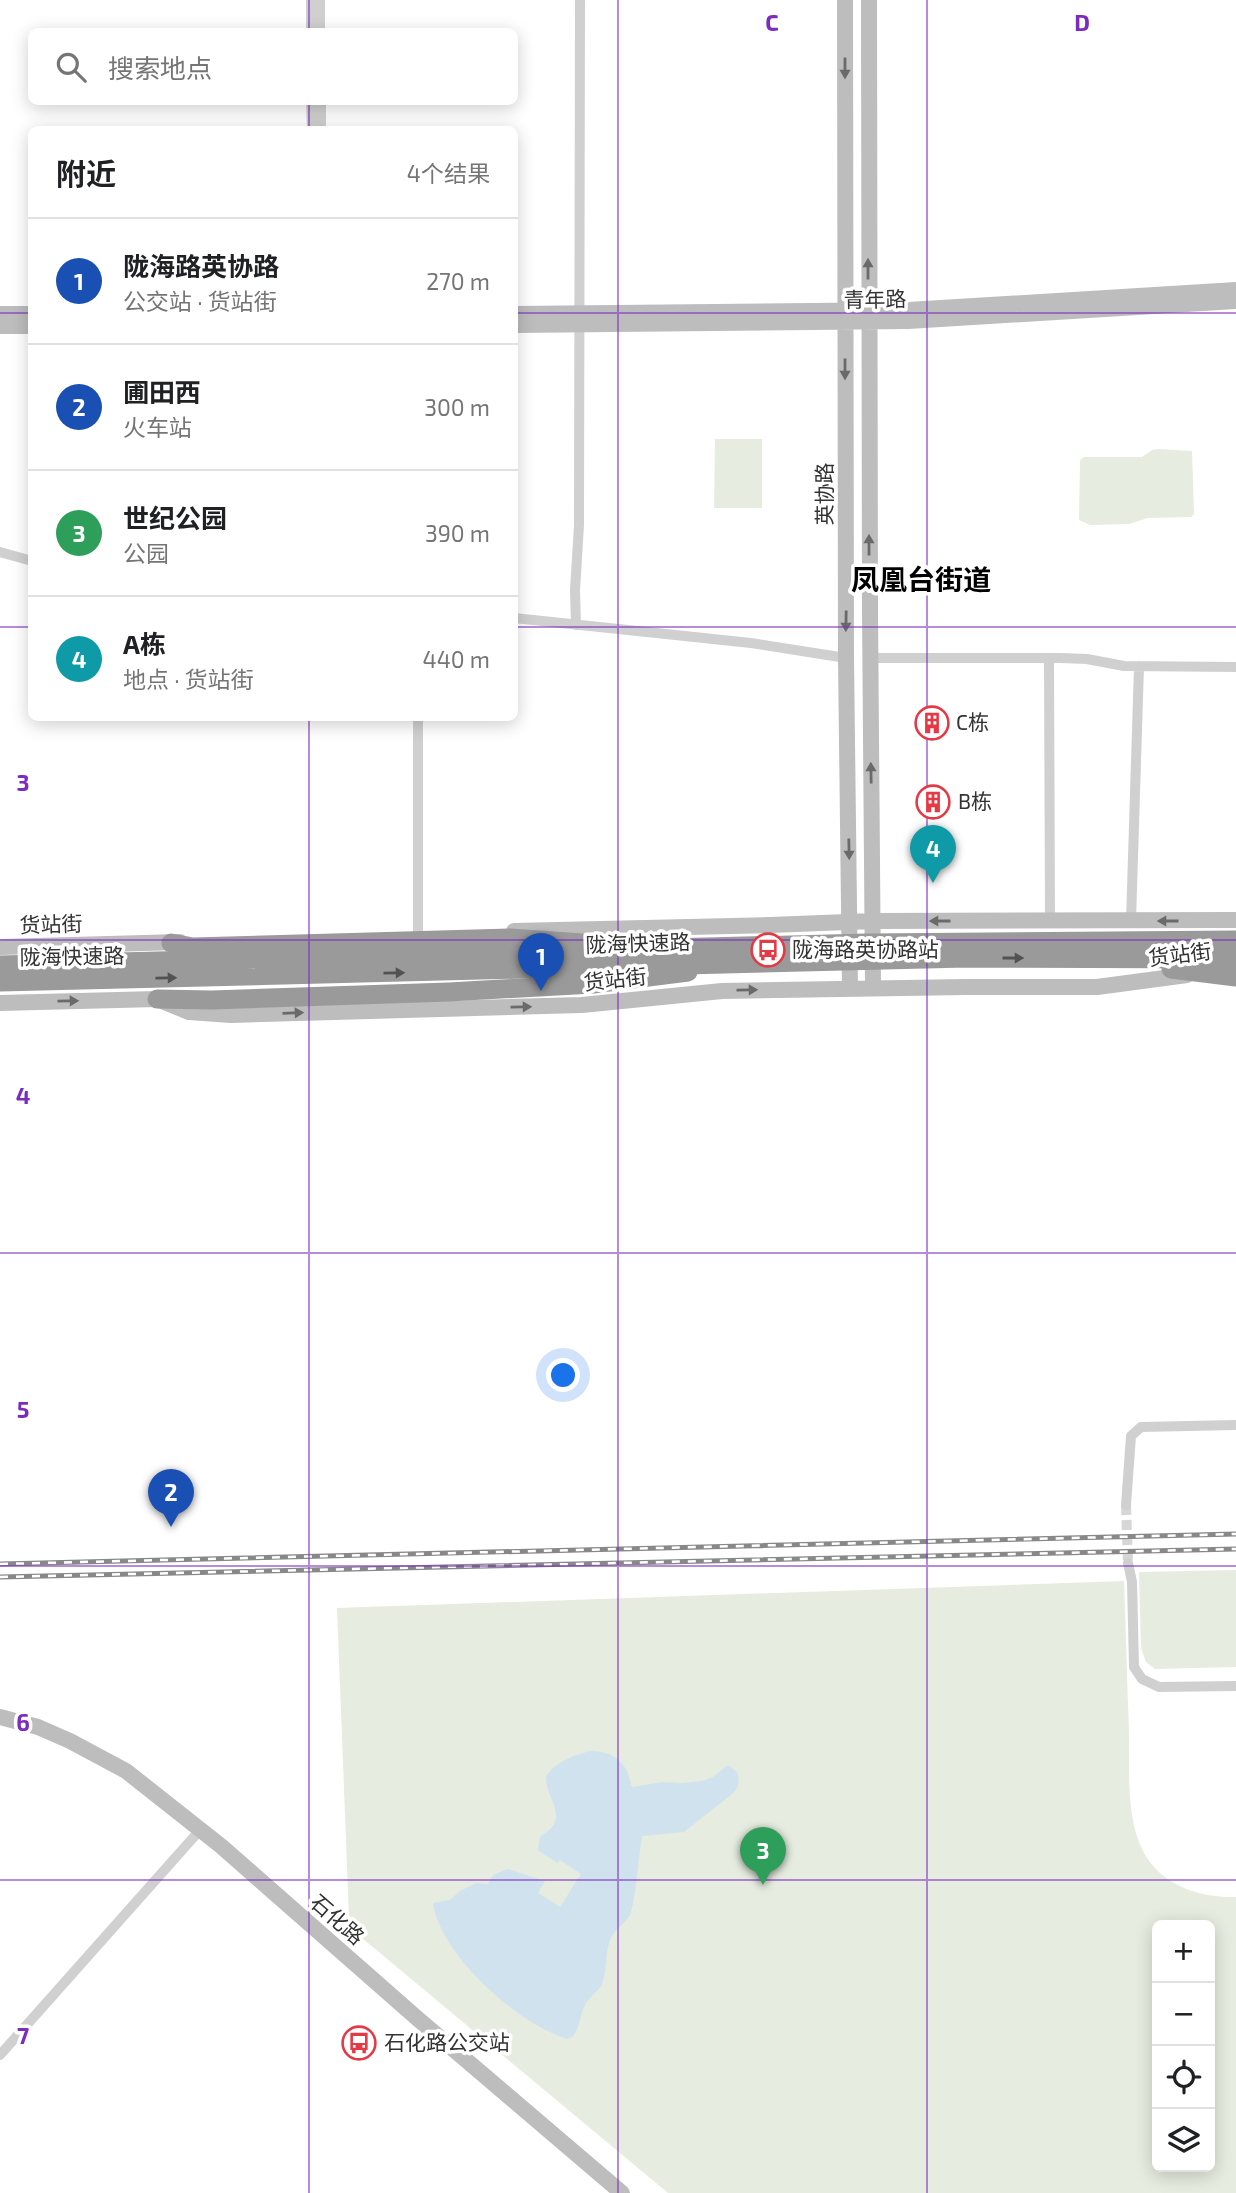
<!DOCTYPE html>
<html lang="zh">
<meta charset="utf-8">
<style>
:root{--surface:#fff;--page:#f2f2f2;--text:#202124;--muted:#757577;--line:#e0e0e0;--accent:#e63946}
body{margin:0;font-family:"Exo 2","Noto Sans SC",sans-serif;background:var(--page);color:var(--text)}
.controls{position:absolute;right:21px;bottom:21px;display:grid;overflow:hidden;border-radius:10px;box-shadow:0 4px 18px #0003}
.controls button{width:63px;height:63px;display:grid;place-items:center;padding:0;border:0;border-bottom:2px solid var(--line);background:var(--surface);color:var(--text);font:35px sans-serif}
.you{position:absolute;left:564px;top:1376px;width:24px;height:24px;margin:-18px;border:5px solid #fff;border-radius:50%;background:#1a73e8;box-shadow:0 0 0 10px #1a73e833}
.badge{display:grid;place-items:center;width:46px;height:46px;border-radius:50%;background:var(--accent);color:#fff;font-size:23px;font-weight:700}
.pin{position:absolute;translate:-50% -58px;filter:drop-shadow(0 2px 4px #0008)}
.pin::after{content:'';position:absolute;top:37px;width:24px;height:21px;background:inherit;clip-path:polygon(0 0,100% 0,50% 100%)}
.list{margin:0;padding:0;list-style:none}
h2{display:flex;justify-content:space-between;align-items:center;height:91px;margin:0;padding:0 28px;font-size:30px}
h2 small{font-size:23px;font-weight:400;color:var(--muted)}
.list li{display:grid;grid-template-columns:46px 1fr auto;gap:21px;align-items:center;box-sizing:border-box;height:126px;padding:0 28px;border-top:2px solid var(--line)}
.list b{display:block;font-size:26px;white-space:nowrap}
.list p{margin:0;font-size:23px;white-space:nowrap;color:var(--muted)}
.list em{font-size:23px;font-style:normal;color:var(--muted)}
.icon{flex:none;width:38px;height:38px;fill:none;stroke:currentColor;stroke-width:2;stroke-linecap:round;stroke-linejoin:round}
.map{position:relative;flex:none;width:1236px;height:2193px;overflow:hidden}
.search{position:absolute;background:var(--surface);box-shadow:0 4px 18px #0003;left:28px;top:28px;width:490px;height:77px;display:flex;align-items:center;gap:18px;box-sizing:border-box;padding:0 24px;border-radius:10px;color:var(--muted);font-size:26px}
.panel{position:absolute;background:var(--surface);box-shadow:0 4px 18px #0003;left:28px;top:126px;width:490px;height:595px;border-radius:10px}
.map>svg:first-child{display:block}
.green{fill:#e6ecdf;fill-rule:evenodd}
.water{fill:#cfe2ee}
.lines{fill:none;stroke-linecap:round;stroke-linejoin:round}
.street-tunnel{stroke:#d6d6d6;stroke-width:10;stroke-dasharray:10 5;stroke-linecap:butt}
.street{stroke:#d0d0d0;stroke-width:10}
.secondary{stroke:#bdbdbd;stroke-width:16}
.highway{stroke:#9a9a9a;stroke-width:19}
.rail-casing{stroke:#888;stroke-width:5}
.rail{stroke:#fff;stroke-width:2.5;stroke-dasharray:8;stroke-linecap:butt}
.highway-bridge{stroke:#9a9a9a;stroke-width:19}
.oneway{fill:#6a6a6a}
.oneway2{fill:#525252}
.grid{fill:none;stroke:#7b2cbf;stroke-width:2;stroke-opacity:0.55}
.labels{text-anchor:middle;stroke-width:7;stroke-linejoin:round;paint-order:stroke}
.street-label{font-size:21px;fill:#333;stroke:#fff}
.poi-label{font-size:21px;fill:#333;stroke:#fff;text-anchor:start}
.district-label{font-size:28px;font-weight:bold;fill:#000;stroke:#fff}
.grid-label{font-size:23px;text-anchor:middle;font-weight:bold;fill:#7b2cbf;stroke:#fff;stroke-width:7;stroke-linejoin:round;paint-order:stroke}
</style>
<div class="map">
<svg width="1236" height="2193" viewBox="0 0 1236 2193">
<rect width="100%" height="100%" fill="#fff"/>
<path class="green" d="M715,439H762V508H714Z
M1159,449L1192,451L1194,514L1191,517L1148,518L1129,524L1090,525L1079,520L1080,460L1084,457H1142L1152,450Z
M1236,1570V1667L1155,1669L1146,1662L1141,1648L1139,1572Z
M1124,1581C1126,1632 1127,1682 1129,1732C1130,1771 1125,1817 1144,1853C1162,1886 1201,1898 1236,1897V2193H668L356,1933L349,1918L337,1608ZM1157,1925H1210V2167H1157Z"/>
<path class="water" d="M592,1751C614,1751 628,1764 631,1785L633,1787L662,1782L681,1783L702,1781L713,1777L728,1765L737,1772C740,1781 739,1788 732,1794L684,1832L642,1836C638,1861 637,1888 631,1912C628,1922 616,1927 611,1938C604,1952 608,1972 601,1986C596,1994 589,1996 584,2007C579,2017 580,2035 568,2039C519,2025 440,1955 433,1903L450,1900L460,1891L476,1883L488,1884L493,1875L508,1869L545,1881L538,1893L560,1907L581,1874L560,1860L557,1863L538,1850L540,1837C543,1834 546,1833 549,1830C567,1814 545,1796 546,1777C554,1762 576,1754 592,1751Z"/>
<g class="lines">
<path class="street-tunnel" d="M1126,1505L1128,1563"/>
<path class="street" d="M311,0V32
M320,0V32
M311,102L312,130
M321,102V130
M0,552L32,561
M514,618L751,643L846,658
M576,625L575,590L579,525L580,0
M870,658H1060L1087,659L1124,666L1236,667
M1049,658L1050,920
M418,718V932
M1131,921L1139,666
M1126,1505L1131,1436L1141,1427L1236,1425
M1128,1563L1132,1582L1134,1667L1142,1679L1159,1687L1236,1686
M0,2055L200,1830"/>
<path class="secondary" d="M845,0L846,658L850,989
M869,0L870,611L873,988
M0,314H32
M514,314L908,310L1236,290
M514,325L908,321L1236,301
M0,326H32
M514,931L770,925L873,921L1236,920
M0,947L180,942
M0,1003L157,999L189,1012L231,1015L582,1005L722,991L966,987H1097L1187,975
M0,1717L38,1727L70,1741L126,1771L221,1846L418,2019L622,2193"/>
<path class="highway" d="M171,943L193,947L510,938L582,943
M157,999L212,1000L449,992L593,984L688,972"/>
<defs>
<path id="rail" d="M0,1564L1236,1534
M0,1577L1236,1549"/>
</defs>
<use href="#rail" class="rail-casing"/>
<use href="#rail" class="rail"/>
<path class="highway-bridge" d="M0,965L867,943L1236,940
M1171,969L1236,977
M0,982L966,958L1236,959"/>
</g>
<defs><path id="oneway-solid" d="M-6-.8H1V-3.2L6.5 0L1 3.2V.8H-6Z" transform="scale(1.75)"/></defs>
<g class="oneway">
<use href="#oneway-solid" transform="translate(845 68) rotate(90)"/>
<use href="#oneway-solid" transform="translate(868 269) rotate(-90)"/>
<use href="#oneway-solid" transform="translate(845 369) rotate(90)"/>
<use href="#oneway-solid" transform="translate(869 545) rotate(-90)"/>
<use href="#oneway-solid" transform="translate(846 621) rotate(91)"/>
<use href="#oneway-solid" transform="translate(871 773) rotate(-91)"/>
<use href="#oneway-solid" transform="translate(849 849) rotate(89)"/>
<use href="#oneway-solid" transform="translate(940 921) rotate(180)"/>
<use href="#oneway-solid" transform="translate(1168 921) rotate(-180)"/>
<use href="#oneway-solid" transform="translate(747 990) rotate(-1)"/>
<use href="#oneway-solid" transform="translate(68 1001) rotate(-1)"/>
<use href="#oneway-solid" transform="translate(521 1007) rotate(-1)"/>
<use href="#oneway-solid" transform="translate(293 1013) rotate(-2)"/>
</g>
<g class="oneway2">
<use href="#oneway-solid" transform="translate(1013 958)"/>
<use href="#oneway-solid" transform="translate(394 973) rotate(-1)"/>
<use href="#oneway-solid" transform="translate(166 978) rotate(-1)"/>
</g>
<path class="grid" d="M309,0V32M618,0V2193M927,0V2193M309,102V130M0,313H32M514,313H1236M0,627H32M514,627H1236M309,718V2193M0,940H1236M0,1253H1236M0,1566H1236M0,1880H1236"/>
<defs>
<symbol id="building-ring" viewBox="-11 -11 22 22"><circle r="9.5" fill="#fff" stroke="#e63946" stroke-width="1.5"/><path d="M-4-6H4V6H1V3H-1V6H-4ZM-2.5-4.3h1.7v1.8h-1.7ZM.8-4.3h1.7v1.8H.8ZM-2.5-1h1.7V.8h-1.7ZM.8-1h1.7V.8H.8Z" fill="#e63946"/></symbol>
<symbol id="bus-ring" viewBox="-11 -11 22 22"><circle r="9.5" fill="#fff" stroke="#e63946" stroke-width="1.5"/><path d="M-5-6H5V4H4V6H2V4H-2V6H-4V4H-5ZM-3.5-4V0h7V-4ZM-3.5 1.2v1.5H-2V1.2ZM2 1.2v1.5H3.5V1.2Z" fill="#e63946"/></symbol>
</defs>
<g fill-rule="evenodd">
<use href="#building-ring" x="913" y="704" width="38" height="38"/>
<use href="#building-ring" x="914" y="783" width="38" height="38"/>
<use href="#bus-ring" x="749" y="931" width="38" height="38"/>
<use href="#bus-ring" x="340" y="2024" width="38" height="38"/>
</g>
<g class="labels">
<g class="street-label">
<text transform="translate(875 300) rotate(-1)" y="7">青年路</text>
<text transform="translate(825 494) rotate(-90)" y="7">英协路</text>
<text transform="translate(51 925) rotate(-2)" y="7">货站街</text>
<text transform="translate(638 944) rotate(-2)" y="7">陇海快速路</text>
<text transform="translate(1180 955) rotate(-7)" y="7">货站街</text>
<text transform="translate(72 957) rotate(-1)" y="7">陇海快速路</text>
<text transform="translate(615 980) rotate(-6)" y="7">货站街</text>
<text transform="translate(337 1920) rotate(41)" y="7">石化路</text>
</g>
<g class="poi-label">
<text x="956" y="730">C栋</text>
<text x="958" y="809">B栋</text>
<text x="792" y="957">陇海路英协路站</text>
<text x="384" y="2050">石化路公交站</text>
</g>
<g class="district-label">
<text x="921" y="590">凤凰台街道</text>
</g>
</g>
<g class="grid-label">
<text x="772" y="31">C</text>
<text x="1082" y="31">D</text>
<text x="23" y="791">3</text>
<text x="23" y="1104">4</text>
<text x="23" y="1418">5</text>
<text x="23" y="1731">6</text>
<text x="23" y="2044">7</text>
</g>
</svg>
<div class="controls">
<button>+</button>
<button>−</button>
<button><svg class="icon" aria-label="locate" viewBox="0 0 24 24"><circle cx="12" cy="12" r="6"/><path d="M12 2v4M12 18v4M2 12h4M18 12h4"/></svg></button>
<button><svg class="icon" aria-label="layers" viewBox="0 0 24 24"><path d="M12 4l9 5-9 5-9-5zM3 14l9 5 9-5"/></svg></button>
</div>
<div class="you"></div>
<div class="pin badge" style="left:541px;top:991px;background:#1a4fb4">1</div>
<div class="pin badge" style="left:171px;top:1527px;background:#1a4fb4">2</div>
<div class="pin badge" style="left:763px;top:1885px;background:#2e9e5b">3</div>
<div class="pin badge" style="left:933px;top:883px;background:#0f9aa8">4</div>
<div class="search"><svg class="icon" aria-label="search" viewBox="0 0 24 24"><circle cx="10" cy="10" r="6"/><path d="M15 15l6 6"/></svg>搜索地点</div>
<section class="panel">
<h2>附近<small>4个结果</small></h2>
<ul class="list">
<li><span class="badge" style="background:#1a4fb4">1</span><div><b>陇海路英协路</b><p>公交站 · 货站街</p></div><em>270 m</em></li>
<li><span class="badge" style="background:#1a4fb4">2</span><div><b>圃田西</b><p>火车站</p></div><em>300 m</em></li>
<li><span class="badge" style="background:#2e9e5b">3</span><div><b>世纪公园</b><p>公园</p></div><em>390 m</em></li>
<li><span class="badge" style="background:#0f9aa8">4</span><div><b>A栋</b><p>地点 · 货站街</p></div><em>440 m</em></li>
</ul>
</section>
</div>
